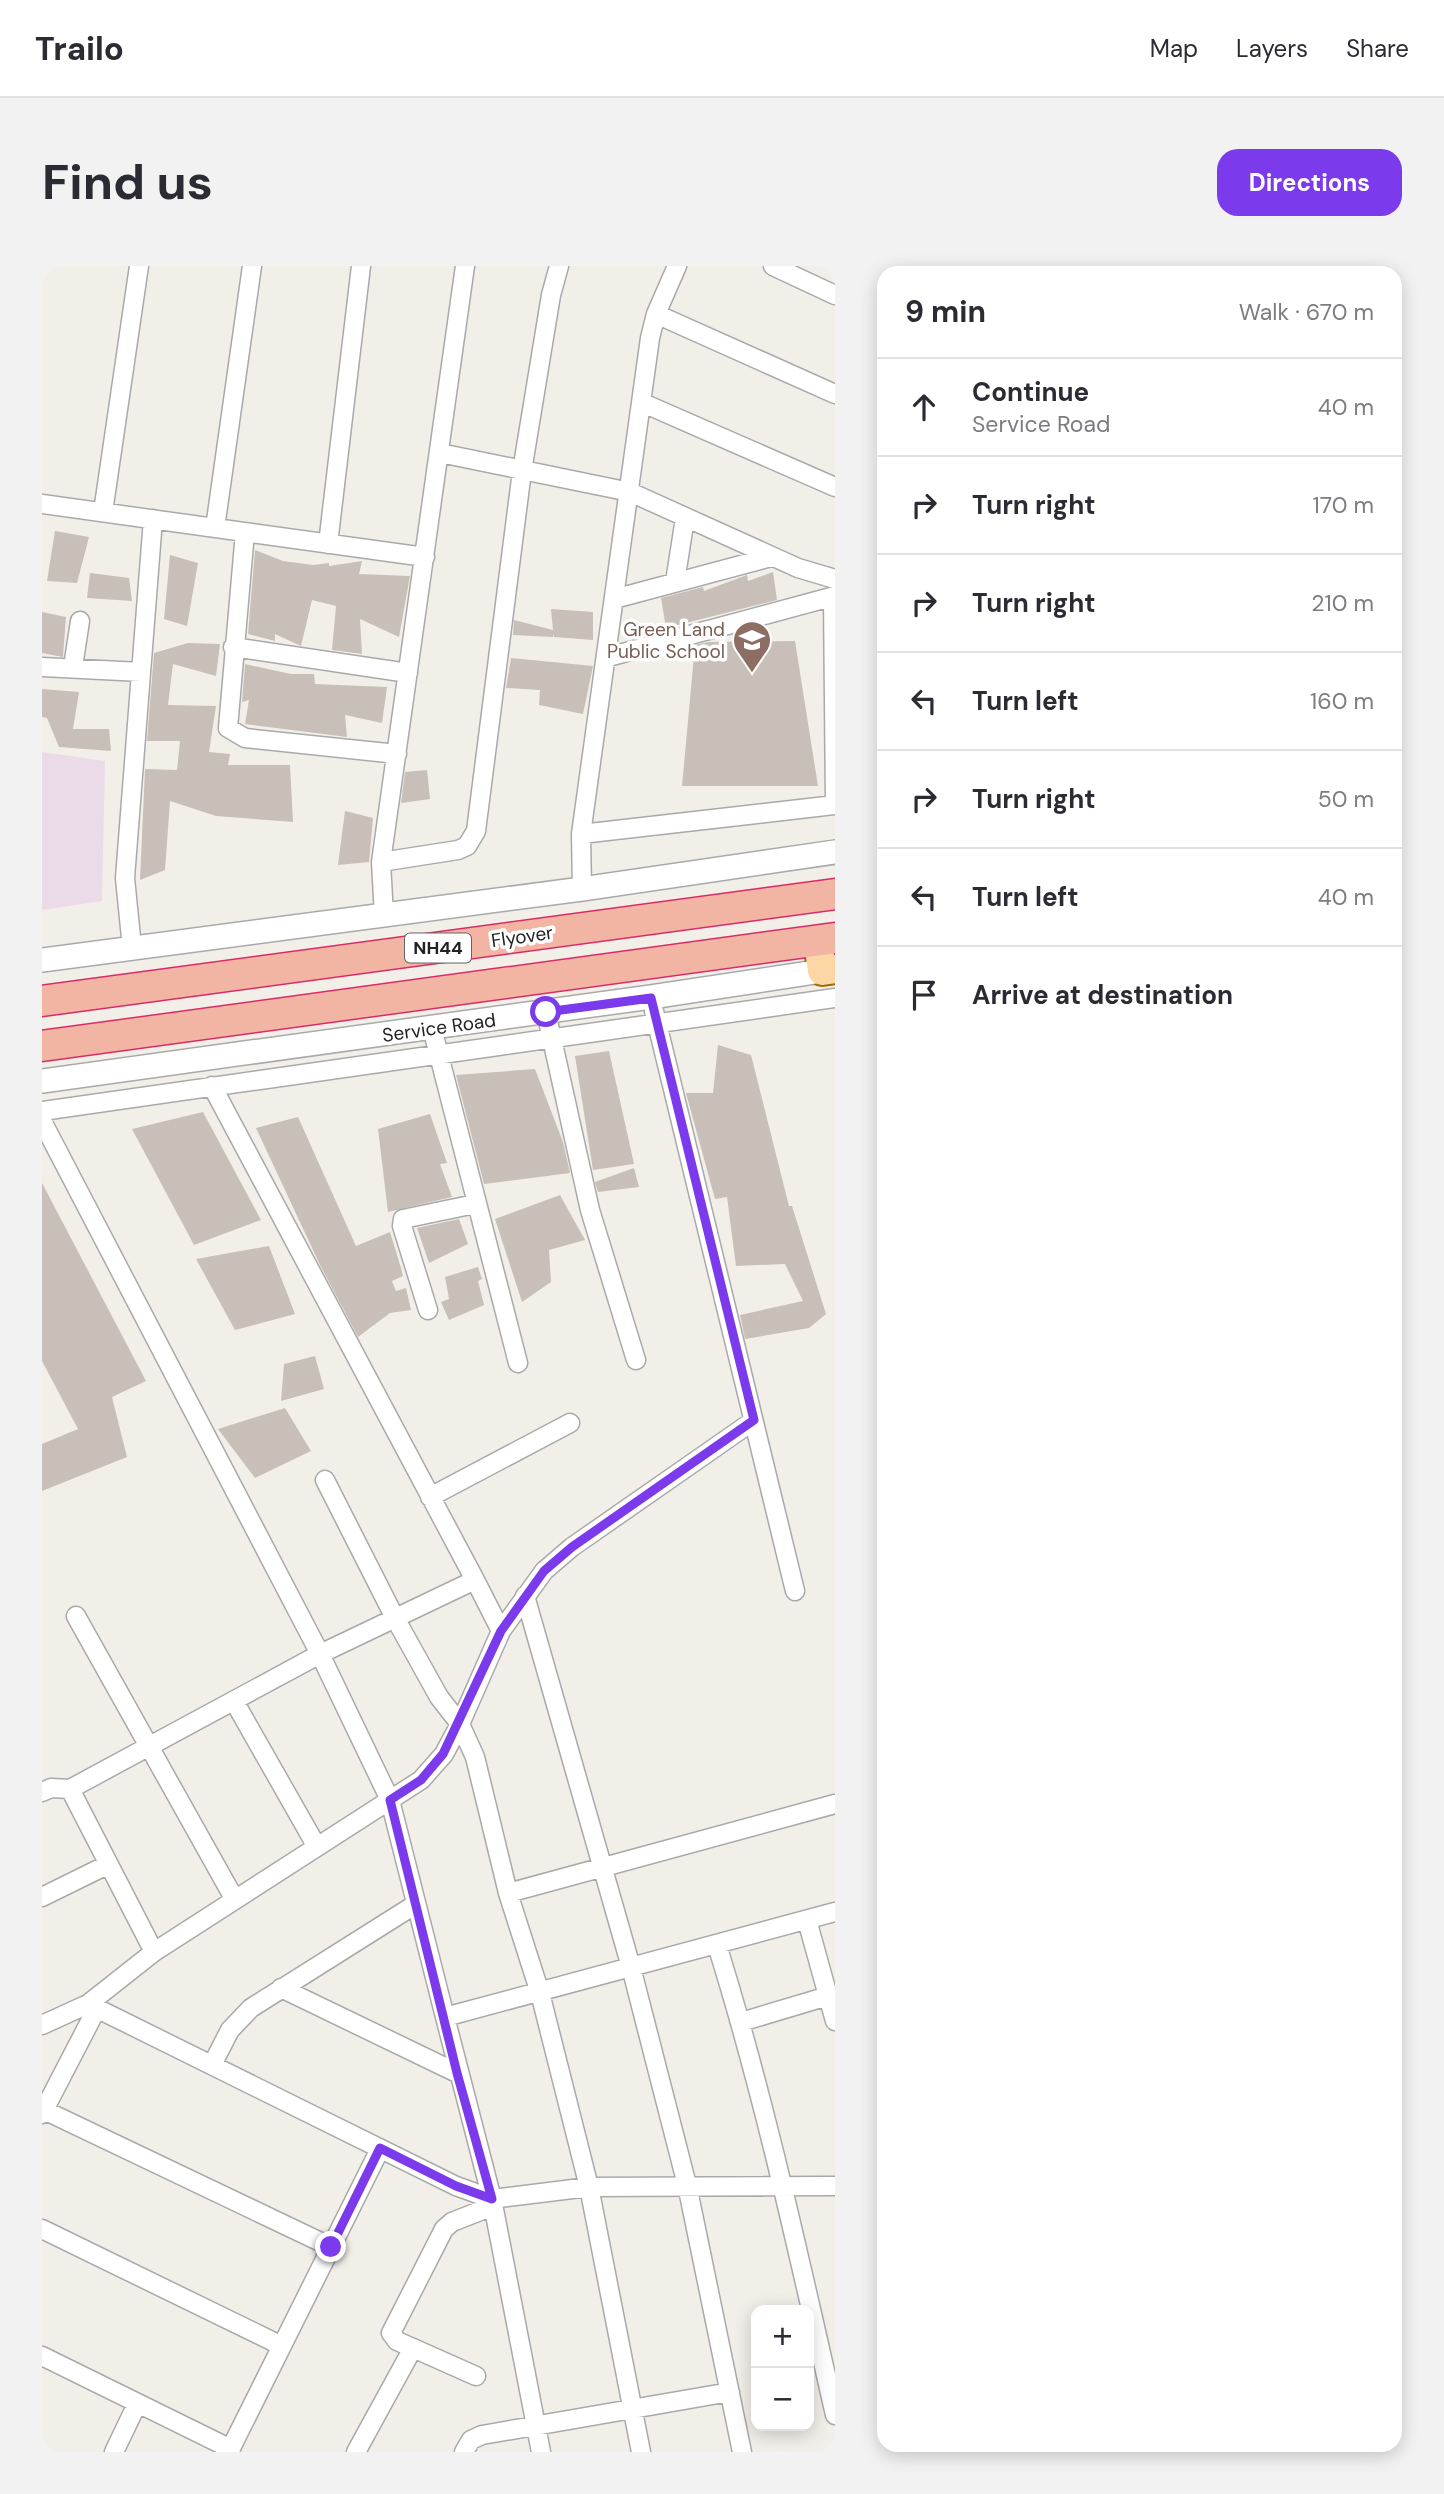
<!DOCTYPE html>
<meta charset="utf-8">
<style>
:root{--surface:#fff;--page:#f2f2f3;--text:#2b2b33;--muted:#7c7c81;--line:#e1e1e2;--accent:#7c3aed}
body{margin:0;font-family:"DM Sans",sans-serif;background:var(--page);color:var(--text)}
.controls{position:absolute;right:21px;bottom:21px;display:grid;overflow:hidden;border-radius:14px;box-shadow:0 4px 18px #0003}
.controls button{width:63px;height:63px;display:grid;place-items:center;padding:0;border:0;border-bottom:2px solid var(--line);background:var(--surface);color:var(--text);font:35px sans-serif}
.stop{position:absolute;width:21px;height:21px;margin:-16px;border:5px solid #7c3aed;border-radius:50%;background:#fff}
.stop.end{background:#7c3aed;border-color:#fff;box-shadow:0 2px 7px #0008}
.list{margin:0;padding:0;list-style:none}
h2{display:flex;justify-content:space-between;align-items:center;height:91px;margin:0;padding:0 28px;font-size:30px}
h2 small{font-size:23px;font-weight:400;color:var(--muted)}
.list li{display:grid;grid-template-columns:46px 1fr auto;gap:21px;align-items:center;box-sizing:border-box;height:98px;padding:0 28px;border-top:2px solid var(--line)}
.list b{display:block;font-size:26px;white-space:nowrap}
.list p{margin:0;font-size:23px;white-space:nowrap;color:var(--muted)}
.list em{font-size:23px;font-style:normal;color:var(--muted)}
.icon{flex:none;width:38px;height:38px;fill:none;stroke:currentColor;stroke-width:2;stroke-linecap:round;stroke-linejoin:round}
.map{position:relative;flex:none;width:793px;height:2186px;overflow:hidden;border-radius:21px}
header{display:flex;align-items:center;gap:42px;box-sizing:border-box;height:98px;padding:0 35px;background:var(--surface);border-bottom:2px solid var(--line)}
header strong{font-size:33px}
nav{display:flex;gap:38px;margin-inline-start:auto;font-size:24px}
.intro{display:flex;align-items:center;justify-content:space-between;box-sizing:border-box;height:168px;padding:0 42px}
h1{margin:0;font-size:49px}
.button{padding:18px 32px;border-radius:21px;background:var(--accent);color:#fff;font-size:24px;font-weight:700}
main{display:flex;gap:42px;padding:0 42px}
aside{flex:1;background:var(--surface);border-radius:21px;box-shadow:0 4px 18px #0003}
.map>svg:first-child{display:block}
.industrial{fill:#ebdbe8}
.building{fill:#c7bfb8}
.lines{fill:none;stroke-linecap:round;stroke-linejoin:round}
.minor-casing{stroke:#a9a9a9;stroke-width:21}
.tertiary-casing{stroke:#a9a9a9;stroke-width:26}
.primary-casing{stroke:#a06b00;stroke-width:32}
.trunk-casing{stroke:#dc2a67;stroke-width:33}
.minor{stroke:#fff;stroke-width:18}
.tertiary{stroke:#fff;stroke-width:23}
.primary{stroke:#fcd6a4;stroke-width:28}
.trunk{stroke:#f2b4a3;stroke-width:30}
.route{stroke:#7c3aed;stroke-width:9}
.labels{text-anchor:middle;stroke-width:7;stroke-linejoin:round;paint-order:stroke}
.shield{fill:#fff;stroke:#646464;stroke-width:2}
.shield-label{font-size:18px;font-weight:bold;fill:#222}
.education-label{font-size:19px;fill:#785e54;stroke:#fff;text-anchor:end}
.street-label{font-size:19px;fill:#222;stroke:#fff}
</style>
<header>
<strong>Trailo</strong>
<nav><a>Map</a><a>Layers</a><a>Share</a></nav>
</header>
<div class="intro"><h1>Find us</h1><a class="button">Directions</a></div>
<main>
<div class="map">
<svg width="793" height="2186" viewBox="0 0 793 2186">
<rect width="100%" height="100%" fill="#f2efe9"/>
<path class="industrial" d="M0,486L63,495L60,635L0,644Z"/>
<path class="building" d="M13,265L47,271L35,317L5,315Z
M213,284L241,295L271,299L287,297V300L320,295L317,308L368,310L357,371L318,353L320,388L290,384L294,340L270,334L259,380L233,368V375L206,368Z
M128,289L156,297L145,360L122,353Z
M731,306L735,334L624,362L619,332L661,321L662,325L705,309L706,315Z
M48,307L87,312L90,335L45,332Z
M509,343L551,346V374L512,371V368L511,371L471,369L472,354L511,364Z
M0,346L24,351L21,391L0,387Z
M753,375L776,520H640L653,379L667,376Z
M146,377L178,378L174,410L131,398L126,439L174,440L167,486L188,488L186,499H248L251,556L174,550L128,535L123,604L98,614L103,503L135,504L138,475H105L112,387Z
M469,392L551,400L541,448L497,439L498,424L464,422Z
M203,398L249,408H272L273,418L345,421L340,457L303,449L305,471L203,458L207,434L200,436Z
M0,423L37,426L31,463H67L69,485L17,481L5,452L0,451Z
M385,504L388,533L359,537L363,506Z
M303,545L331,552L327,596L296,599Z
M676,779L709,789L747,940H750L784,1048L767,1062L703,1073L698,1049L761,1035L743,998L694,1000L685,931L673,933L644,827H671Z
M567,785L592,898L551,904L533,790Z
M493,803L521,876L528,907L442,918L414,809Z
M161,846L219,954L152,979L90,863Z
M388,848L405,897L398,898L410,931L346,946L336,863Z
M256,851L314,980L348,966L359,1002L361,1010L350,1015L354,1025L364,1022L369,1044L348,1047L316,1071L278,999L214,862Z
M592,902L597,921L556,926L553,916Z
M0,917L104,1115L70,1131L85,1191L0,1225V1178L36,1163L0,1095Z
M518,929L543,974L507,984L509,1016L480,1036L453,953Z
M417,953L426,978L387,997L375,962Z
M227,980L253,1048L193,1064L154,993Z
M436,1001L440,1013L436,1015L442,1039L407,1054L399,1036L407,1033L403,1011Z
M273,1090L282,1123L239,1135L242,1098Z
M243,1142L269,1185L213,1212L176,1163Z"/>
<g class="lines">
<defs>
<path id="minor" d="M731,0L793,29
M614,48L793,128
M601,137L793,221
M398,187L588,226L756,302L793,313
M0,238L383,291
M61,246L97,0
M173,262L210,0
M203,266L186,462L203,472L355,488
M286,278L319,0
M633,316L643,252
M791,331L793,539
M572,333L729,291
M191,381L366,407
M566,391L793,330
M0,401L99,406
M31,401L38,355
M539,568L793,539
M339,596L416,584L425,580L434,565L480,205L509,29L517,0
M540,623L539,568L608,72L614,48L635,0
M342,650L339,596L423,0
M90,682L83,612L111,253
M612,745L753,1325
M504,746L548,944L594,1094
M390,762L476,1097
M170,820L433,1314L278,1388L348,1534L403,1751
M0,845L793,732
M0,855L278,1388L28,1523L112,1686L46,1738
M386,1044L360,960L361,953L433,938
M283,1214L353,1352L397,1431L418,1458L433,1491L466,1627L498,1727L547,1921L599,2186
M388,1231L528,1157
M483,1330L589,1701L645,1919L700,2186
M34,1350L193,1634
M459,1365L502,1305L530,1281L711,1155
M192,1435L275,1581
M0,1526L9,1522L28,1523
M466,1627L793,1538
M0,1631L65,1599
M765,1654L793,1755
M675,1679C723,1833 757,1991 793,2149
M112,1686L379,1514L402,1488L418,1458L459,1365L433,1314
M239,1722L415,1807
M699,1756L786,1730
M0,1759L46,1738L414,1920L450,1933L547,1921L793,1920
M170,1799L188,1764L209,1742L374,1638
M2,1844L289,1981
M0,1848L54,1744
M0,1963L240,2080
M371,2082L434,2110
M0,2090L189,2183
M72,2186L95,2138
M187,2186L338,1883
M314,2186L371,2082L355,2075L349,2067L402,1963L410,1956L451,1940
M422,2186L429,2174L440,2169L688,2126
M499,2186L450,1933L403,1751L793,1646"/>
<path id="tertiary" d="M0,694L540,623L793,586
M0,815L609,731L780,705"/>
<path id="primary" d="M776,675L780,705L793,703"/>
<path id="trunk" d="M0,735L793,628
M0,780L793,672"/>
</defs>
<use href="#minor" class="minor-casing"/>
<use href="#tertiary" class="tertiary-casing"/>
<use href="#primary" class="primary-casing"/>
<use href="#trunk" class="trunk-casing"/>
<use href="#minor" class="minor"/>
<use href="#tertiary" class="tertiary"/>
<use href="#primary" class="primary"/>
<use href="#trunk" class="trunk"/>
</g>
<g class="lines">
<path class="route" d="M289,1981L338,1882L414,1920L450,1933L415,1807L348,1534L379,1514L401,1488L459,1365L502,1305L530,1281L712,1154L609,732L504,746"/>
</g>
<defs>
<symbol id="school-pin" viewBox="-11 -11 22 30"><path d="M0 17L-7.5 6A9.5 9.5 0 1 1 7.5 6Z" fill="#8d6e63" stroke="#fff"/><path d="M0-5L7-2L0 1L-7-2ZM-4 1L0 2.5L4 1V4Q0 6-4 4Z" fill="#fff"/></symbol>
</defs>
<g fill-rule="evenodd">
<use href="#school-pin" x="688" y="352" width="44" height="60"/>
</g>
<g class="labels">
<rect class="shield" x="363" y="667.5" width="66" height="29" rx="5"/>
<g class="shield-label">
<text x="396" y="688">NH44</text>
</g>
<g class="education-label">
<text x="683" y="370">Green Land<tspan x="683" dy="22">Public School</tspan></text>
</g>
<g class="street-label">
<text transform="translate(480 670) rotate(-8)" y="7">Flyover</text>
<text transform="translate(397 761) rotate(-8)" y="7">Service Road</text>
</g>
</g>
</svg>
<div class="controls">
<button>+</button>
<button>−</button>
</div>
<div class="stop" style="left:504px;top:746px"></div>
<div class="stop end" style="left:289px;top:1981px"></div>
</div>
<aside>
<h2>9 min<small>Walk · 670 m</small></h2>
<ul class="list">
<li><svg class="icon" aria-label="ahead" viewBox="0 0 24 24"><path d="M12 20V5M6 11l6-6 6 6"/></svg><div><b>Continue</b><p>Service Road</p></div><em>40 m</em></li>
<li><svg class="icon" aria-label="right" viewBox="0 0 24 24"><path d="M7 20v-9h11M14 6l5 5-5 5"/></svg><div><b>Turn right</b></div><em>170 m</em></li>
<li><svg class="icon" aria-label="right" viewBox="0 0 24 24"><path d="M7 20v-9h11M14 6l5 5-5 5"/></svg><div><b>Turn right</b></div><em>210 m</em></li>
<li><svg class="icon" aria-label="left" viewBox="0 0 24 24"><path d="M17 20v-9H6M10 6l-5 5 5 5"/></svg><div><b>Turn left</b></div><em>160 m</em></li>
<li><svg class="icon" aria-label="right" viewBox="0 0 24 24"><path d="M7 20v-9h11M14 6l5 5-5 5"/></svg><div><b>Turn right</b></div><em>50 m</em></li>
<li><svg class="icon" aria-label="left" viewBox="0 0 24 24"><path d="M17 20v-9H6M10 6l-5 5 5 5"/></svg><div><b>Turn left</b></div><em>40 m</em></li>
<li><svg class="icon" aria-label="arrive" viewBox="0 0 24 24"><path d="M6 21V4h12l-3 4 3 4H6"/></svg><div><b>Arrive at destination</b></div></li>
</ul>
</aside>
</main>
